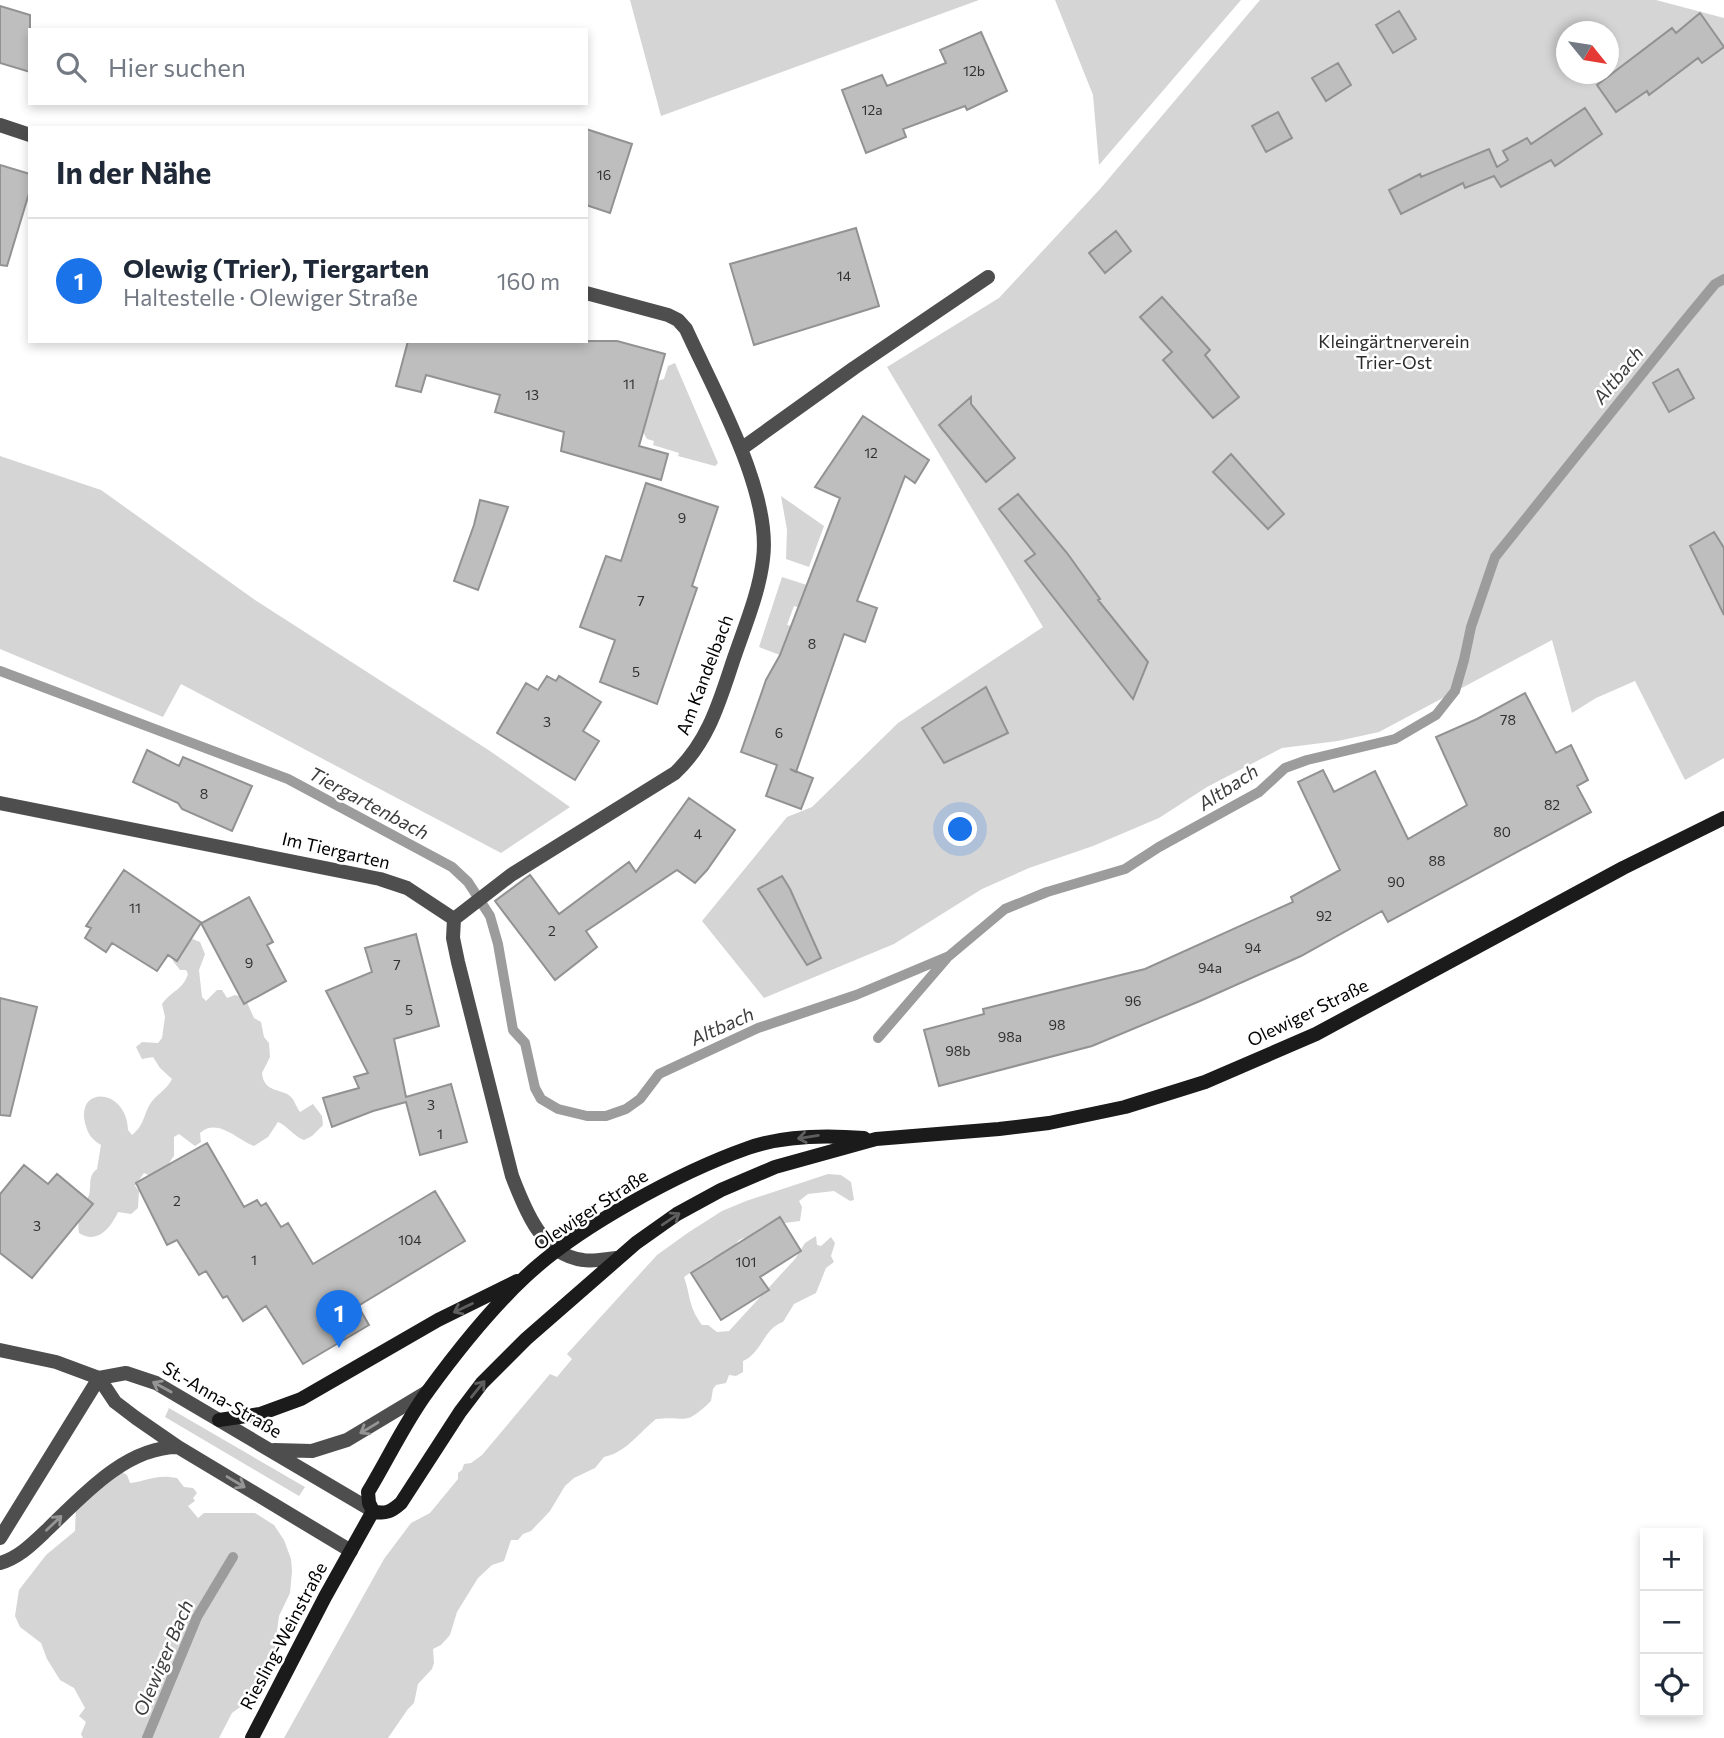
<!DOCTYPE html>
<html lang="de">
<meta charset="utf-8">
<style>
:root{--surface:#fff;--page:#f2f2f3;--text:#1f2937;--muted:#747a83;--line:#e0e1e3;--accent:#1a73e8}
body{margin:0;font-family:Commissioner,sans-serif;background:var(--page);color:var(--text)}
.controls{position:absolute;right:21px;bottom:21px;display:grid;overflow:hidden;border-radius:0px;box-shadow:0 4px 10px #0003}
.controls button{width:63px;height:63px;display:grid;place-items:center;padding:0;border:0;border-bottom:2px solid var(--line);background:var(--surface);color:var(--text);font:35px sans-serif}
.compass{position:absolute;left:1556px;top:21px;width:63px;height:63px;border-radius:50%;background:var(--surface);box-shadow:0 4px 10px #0003;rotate:120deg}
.you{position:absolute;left:961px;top:830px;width:24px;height:24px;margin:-18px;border:5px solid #fff;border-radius:50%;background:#1a73e8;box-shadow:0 0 0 10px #1a73e833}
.badge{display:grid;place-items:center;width:46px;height:46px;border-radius:50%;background:var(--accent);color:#fff;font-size:23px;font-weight:700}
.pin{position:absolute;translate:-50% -58px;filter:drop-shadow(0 2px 4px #0008)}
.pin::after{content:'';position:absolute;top:37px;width:24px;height:21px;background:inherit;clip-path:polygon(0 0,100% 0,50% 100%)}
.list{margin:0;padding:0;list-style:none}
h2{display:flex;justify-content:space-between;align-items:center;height:91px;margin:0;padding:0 28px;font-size:30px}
h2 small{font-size:23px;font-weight:400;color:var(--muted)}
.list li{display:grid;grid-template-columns:46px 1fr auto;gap:21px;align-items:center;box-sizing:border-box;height:126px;padding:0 28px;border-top:2px solid var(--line)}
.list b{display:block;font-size:26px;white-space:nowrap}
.list p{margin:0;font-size:23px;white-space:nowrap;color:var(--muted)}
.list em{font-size:23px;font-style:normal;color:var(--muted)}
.icon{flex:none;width:38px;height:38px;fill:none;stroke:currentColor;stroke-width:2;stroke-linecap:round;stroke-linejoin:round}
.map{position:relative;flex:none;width:1724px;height:1738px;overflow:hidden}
.search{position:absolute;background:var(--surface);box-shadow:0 4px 10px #0003;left:28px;top:28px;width:560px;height:77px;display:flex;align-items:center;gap:18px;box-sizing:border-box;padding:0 24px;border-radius:0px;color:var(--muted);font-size:26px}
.panel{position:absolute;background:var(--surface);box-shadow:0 4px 10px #0003;left:28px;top:126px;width:560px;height:217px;border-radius:0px}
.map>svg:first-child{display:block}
.green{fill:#d5d5d5;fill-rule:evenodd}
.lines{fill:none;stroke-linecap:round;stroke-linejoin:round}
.stream{stroke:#9c9c9c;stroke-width:10}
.building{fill:#bebebe;stroke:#929292;stroke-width:2}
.minor{stroke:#4e4e4e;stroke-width:14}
.tertiary{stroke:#4e4e4e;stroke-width:14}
.secondary{stroke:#1b1b1b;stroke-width:14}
.oneway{stroke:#5f5f5f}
.oneway2{stroke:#959595}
.labels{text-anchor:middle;stroke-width:5;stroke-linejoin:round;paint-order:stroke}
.number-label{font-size:14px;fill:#303030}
.park-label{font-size:18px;fill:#2c2c2c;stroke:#fff}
.street-label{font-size:18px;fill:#000;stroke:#fff}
.water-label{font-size:19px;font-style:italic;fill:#3d3d3d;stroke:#fff}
</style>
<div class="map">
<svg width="1724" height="1738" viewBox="0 0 1724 1738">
<rect width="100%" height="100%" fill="#fff"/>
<path class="green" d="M630,0H979L661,116Z
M1055,0H1241L1099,165L1093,95Z
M1260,0H1656L1724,18V758L1685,780L1635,681L1596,698L1572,713L1552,640L1379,732L1338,741L1282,748L1207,787L1159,818L1093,846L1029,868L982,889L894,944L764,998L702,921L787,817L812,807L898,723L1043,627L887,367L999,298L1100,189ZM1566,32H1608V74H1566Z
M675,363L718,463L715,466L678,456L679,453L653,445L654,441L647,439L643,432L657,381L664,379L668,366Z
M0,456L101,490L255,600L490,751L570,807L501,853L181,684L163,717L0,649Z
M781,496L824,526L809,567L786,559L787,530Z
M782,577L850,599L808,611L794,606L787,625L791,626L780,655L759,647Z
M188,937L200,942L205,954L199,970L202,997L206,1001L217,990H222L227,998L235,995L245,998L254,1018L261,1022L264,1037L269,1043L270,1057L262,1073C264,1094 283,1088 291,1097C295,1101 296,1107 300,1112L313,1104L322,1116L323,1125L312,1136L304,1140C293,1136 288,1126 278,1122L268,1137L254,1146C238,1140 217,1117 200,1133L201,1142L195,1146L179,1134L174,1137V1156C167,1164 166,1173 161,1181L144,1173L135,1186L139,1191L138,1208L131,1214L118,1212C111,1227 98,1245 79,1233C76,1220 84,1207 89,1195C92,1185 87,1177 97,1169L101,1145C91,1139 88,1134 85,1123C76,1085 127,1088 128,1130L132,1135C146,1124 143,1112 153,1100C159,1093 168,1088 172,1079L160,1068L153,1057L142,1059L136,1047L142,1042L158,1043L162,1038L165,1017L162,1004C171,991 183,990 188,974L186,970H180L173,961L172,953Z
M828,1174L841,1175L851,1182L854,1200L850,1201L834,1191L808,1194L799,1201L802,1207L800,1221L785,1223L774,1220L755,1234L739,1240L727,1254L712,1258L684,1277C691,1297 688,1306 702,1325H708L717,1332L729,1331L795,1259L805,1243L816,1236L817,1245L821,1246L831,1237L835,1243L831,1256L834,1262L826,1268L816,1293L794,1304L783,1322C763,1329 762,1353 743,1361V1372L736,1376L729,1375L726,1383L716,1385L713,1389L711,1401C683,1428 688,1415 656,1419C639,1433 625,1453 604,1457L595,1468L574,1478L565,1486L550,1511L531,1531L523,1534L518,1540H511L504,1561L492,1565L478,1578L457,1612L450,1635L441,1645L433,1649L434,1663L432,1669L418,1684L414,1703L408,1709L388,1738H284L384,1559L411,1523L430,1513L458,1479V1473L462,1470L464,1464L471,1463L482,1455L550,1374L557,1377L572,1359L567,1354L657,1255L689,1232L722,1211L746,1201Z
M169,1408L305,1487L299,1496L165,1417Z
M122,1472L127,1475L130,1483C151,1480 155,1474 177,1478L184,1487L193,1488L197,1493L193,1498L195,1501L188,1506L198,1518L204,1513H255L274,1525L284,1540L291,1559L292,1571L290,1593L279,1616L275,1646L277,1654L271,1673L243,1705L232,1713L219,1738H83L81,1734L86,1722L79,1716L85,1708L74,1688L60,1680L47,1659L41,1643L20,1627L15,1616L19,1590L46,1555L75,1531L76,1506Z"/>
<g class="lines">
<path class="stream" d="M0,671L288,779L452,867L468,882L490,916L498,944L513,1030L525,1043L535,1088L541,1099L558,1109L587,1116H606L626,1109L640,1099L659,1074L758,1028L856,995L949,956L1005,909L1047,892L1125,869L1159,847L1259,792L1285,768L1307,760L1395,739L1436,715L1455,691L1464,660L1471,627L1495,557L1682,324L1715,284L1724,279
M878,1038L947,958
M147,1738L197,1617L233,1557"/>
</g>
<path class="building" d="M0,6L30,15V72L0,63Z
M1399,11L1416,39L1393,53L1376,25Z
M1700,13L1724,47L1702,63L1698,58L1649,95L1647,91L1616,112L1597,85L1672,28L1676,33Z
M981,32L1007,91L967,110L965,106L903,129L906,137L866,153L842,90L882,75L887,86L946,63L940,50Z
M1338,63L1351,85L1326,101L1312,78Z
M1585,108L1602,134L1555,166L1551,160L1501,187L1494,176L1465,188L1463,183L1401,214L1389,190L1420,174L1421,177L1489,149L1497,167L1508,160L1503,151L1527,138L1531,144Z
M1278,112L1292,138L1266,152L1252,126Z
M586,129L632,144L610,213L586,205Z
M0,165L30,174V190L7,266L0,265Z
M856,228L879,306L754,345L730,264Z
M1116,231L1131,251L1105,273L1089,253Z
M1162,297L1210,350L1205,355L1239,397L1213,418L1163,360L1172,352L1140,317Z
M408,341H617L665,354L639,446L668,454L661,480L561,451L564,432L495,412L500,395L426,375L421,392L396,386Z
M1678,369L1694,398L1669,412L1653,383Z
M971,397V404L1015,458L986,482L939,425Z
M863,416L929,460L915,483L905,476L857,601L877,608L865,642L844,634L796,772L790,769L813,778L801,809L766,796L777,765L741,752L766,680L780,655L840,498L815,487Z
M1231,454L1284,514L1268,529L1213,472Z
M646,483L718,507L692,586L697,588L657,704L600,682L615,640L580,627L606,556L621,561Z
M1018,494L1067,553L1100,599L1098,600L1148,662L1133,699L1025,561L1035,554L999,509Z
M480,500L508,507L478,590L454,581L474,525Z
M1714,532L1724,548V615L1690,546Z
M547,676L556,681L559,676L601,702L583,731L599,741L575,780L497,733L526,683L538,690Z
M986,687L1008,733L944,763L922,728Z
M1525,693L1556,753L1571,745L1588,780L1577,786L1591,812L1388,922L1382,911L1301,956L1200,1001L1092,1046L939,1086L924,1030L984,1014L983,1009L1145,969L1293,902L1291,897L1340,870L1298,782L1323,770L1334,792L1375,771L1408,839L1467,805L1436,737L1477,719Z
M147,750L179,766L183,757L252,786L232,831L182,809L178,803L133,782Z
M689,798L735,830L707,870L695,883L677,870L586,931L597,947L555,980L495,901L530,875L559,914L629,862L636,872Z
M124,870L202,923L249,897L273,942L267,945L286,981L244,1004L201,923L177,961L168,955L157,971L112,943L106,952L85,938L91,928L86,926Z
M782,876L790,889L821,958L807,965L758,889Z
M416,934L439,1026L394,1039L406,1097L451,1084L467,1142L420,1155L406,1102L373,1111L332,1127L323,1098L359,1088L354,1077L368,1073L326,991L372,972L365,948Z
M0,998L37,1007L10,1116L0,1115Z
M207,1143L244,1207L257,1200L261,1206L266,1203L281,1227L288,1223L313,1264L435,1191L465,1241L358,1306L369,1325L303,1364L266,1306L243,1321L227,1296L223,1298L206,1271L199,1275L177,1240L167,1245L136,1183Z
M24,1165L48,1184L57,1174L93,1204L32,1278L0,1253V1194Z
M780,1217L801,1251L760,1277L769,1290L721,1320L691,1273Z"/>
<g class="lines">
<path class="minor" d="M0,125L30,135
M741,449L854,368L988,277
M0,803L380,879L407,888L454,919
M454,919L511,875L675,773C708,742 719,703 733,661C744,628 759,594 763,559C772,492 714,391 686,329L678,320L668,315L586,293
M454,919L453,938L458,962L512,1176C525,1210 542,1255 583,1260C593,1262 605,1259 616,1258
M0,1350L56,1362L99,1378"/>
<path class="tertiary" d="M99,1378L126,1373L156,1383L373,1511
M99,1378L115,1402L136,1418L178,1447L351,1551
M274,1450L312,1451L347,1440L427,1392
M0,1538L99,1378
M0,1563C20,1557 33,1543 48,1529C83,1495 126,1447 178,1447"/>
<path class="secondary" d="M219,1420L260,1414L301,1399L438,1320L517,1281
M373,1511C385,1515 392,1511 401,1503L460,1412L482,1383L526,1339L636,1243L677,1214L721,1190L775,1167L876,1139L999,1129L1049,1123L1125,1107L1205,1082L1316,1034L1623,868L1724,818
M373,1511L369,1503L368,1492C388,1459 405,1422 428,1391C455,1354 491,1309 524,1278C576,1228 680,1172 748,1148C784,1135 827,1135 864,1138
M252,1738L325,1597L373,1511"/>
</g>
<defs><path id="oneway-shaft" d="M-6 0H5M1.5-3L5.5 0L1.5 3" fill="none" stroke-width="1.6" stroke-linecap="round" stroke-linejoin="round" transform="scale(1.75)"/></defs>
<g class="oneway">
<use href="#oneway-shaft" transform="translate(808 1137) rotate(171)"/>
<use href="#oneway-shaft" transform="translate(671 1219) rotate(-34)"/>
<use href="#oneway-shaft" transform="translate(463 1308) rotate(154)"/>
<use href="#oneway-shaft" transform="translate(478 1389) rotate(-51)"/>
</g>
<g class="oneway2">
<use href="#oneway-shaft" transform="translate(162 1387) rotate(-151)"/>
<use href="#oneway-shaft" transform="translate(369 1428) rotate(149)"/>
<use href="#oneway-shaft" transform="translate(236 1482) rotate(31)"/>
<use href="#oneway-shaft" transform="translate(54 1523) rotate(-44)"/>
</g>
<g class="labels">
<g class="number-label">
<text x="974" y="76">12b</text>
<text x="872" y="115">12a</text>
<text x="604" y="180">16</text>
<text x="844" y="281">14</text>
<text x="629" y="389">11</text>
<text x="532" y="400">13</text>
<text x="871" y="458">12</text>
<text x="682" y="523">9</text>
<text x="641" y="606">7</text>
<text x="812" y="649">8</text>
<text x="636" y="677">5</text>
<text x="1508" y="725">78</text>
<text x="547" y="727">3</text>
<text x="779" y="738">6</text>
<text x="204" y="799">8</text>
<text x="1552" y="810">82</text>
<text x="1502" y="837">80</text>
<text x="698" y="839">4</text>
<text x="1437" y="866">88</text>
<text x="1396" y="887">90</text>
<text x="135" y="913">11</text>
<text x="1324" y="921">92</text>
<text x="552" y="936">2</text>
<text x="1253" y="953">94</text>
<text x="249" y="968">9</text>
<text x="397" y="970">7</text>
<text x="1210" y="973">94a</text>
<text x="1133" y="1006">96</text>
<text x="409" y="1015">5</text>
<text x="1057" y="1030">98</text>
<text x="1010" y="1042">98a</text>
<text x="958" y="1056">98b</text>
<text x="431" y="1110">3</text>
<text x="440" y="1139">1</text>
<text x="177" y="1206">2</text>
<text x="37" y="1231">3</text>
<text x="410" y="1245">104</text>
<text x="254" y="1265">1</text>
<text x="746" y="1267">101</text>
</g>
<g class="park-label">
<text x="1394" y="348">Kleingärtnerverein<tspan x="1394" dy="21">Trier-Ost</tspan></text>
</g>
<g class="street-label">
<text transform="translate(705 675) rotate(-69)" y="6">Am Kandelbach</text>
<text transform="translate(336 851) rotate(13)" y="6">Im Tiergarten</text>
<text transform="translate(1308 1013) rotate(-26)" y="6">Olewiger Straße</text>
<text transform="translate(591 1210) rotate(-33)" y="6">Olewiger Straße</text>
<text transform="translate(222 1400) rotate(30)" y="6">St.-Anna-Straße</text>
<text transform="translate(284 1636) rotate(-62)" y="6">Riesling-Weinstraße</text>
</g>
<g class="water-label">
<text transform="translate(1618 375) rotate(-51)" y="7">Altbach</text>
<text transform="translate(1228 787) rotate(-33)" y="7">Altbach</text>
<text transform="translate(369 803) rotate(28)" y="7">Tiergartenbach</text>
<text transform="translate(722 1026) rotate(-24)" y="7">Altbach</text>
<text transform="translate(163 1658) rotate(-67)" y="7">Olewiger Bach</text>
</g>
</g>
</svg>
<div class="controls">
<button>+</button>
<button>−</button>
<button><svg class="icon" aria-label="locate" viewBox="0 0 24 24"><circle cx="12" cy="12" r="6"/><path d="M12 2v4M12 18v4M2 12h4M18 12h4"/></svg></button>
</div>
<svg class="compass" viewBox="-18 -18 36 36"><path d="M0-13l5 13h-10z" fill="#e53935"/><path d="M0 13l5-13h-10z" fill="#747a83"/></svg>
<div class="you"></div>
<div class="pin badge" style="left:339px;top:1348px">1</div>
<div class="search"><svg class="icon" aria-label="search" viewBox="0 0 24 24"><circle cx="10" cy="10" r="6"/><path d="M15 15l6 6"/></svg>Hier suchen</div>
<section class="panel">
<h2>In der Nähe<small></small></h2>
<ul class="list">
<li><span class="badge">1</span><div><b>Olewig (Trier), Tiergarten</b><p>Haltestelle · Olewiger Straße</p></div><em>160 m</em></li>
</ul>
</section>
</div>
